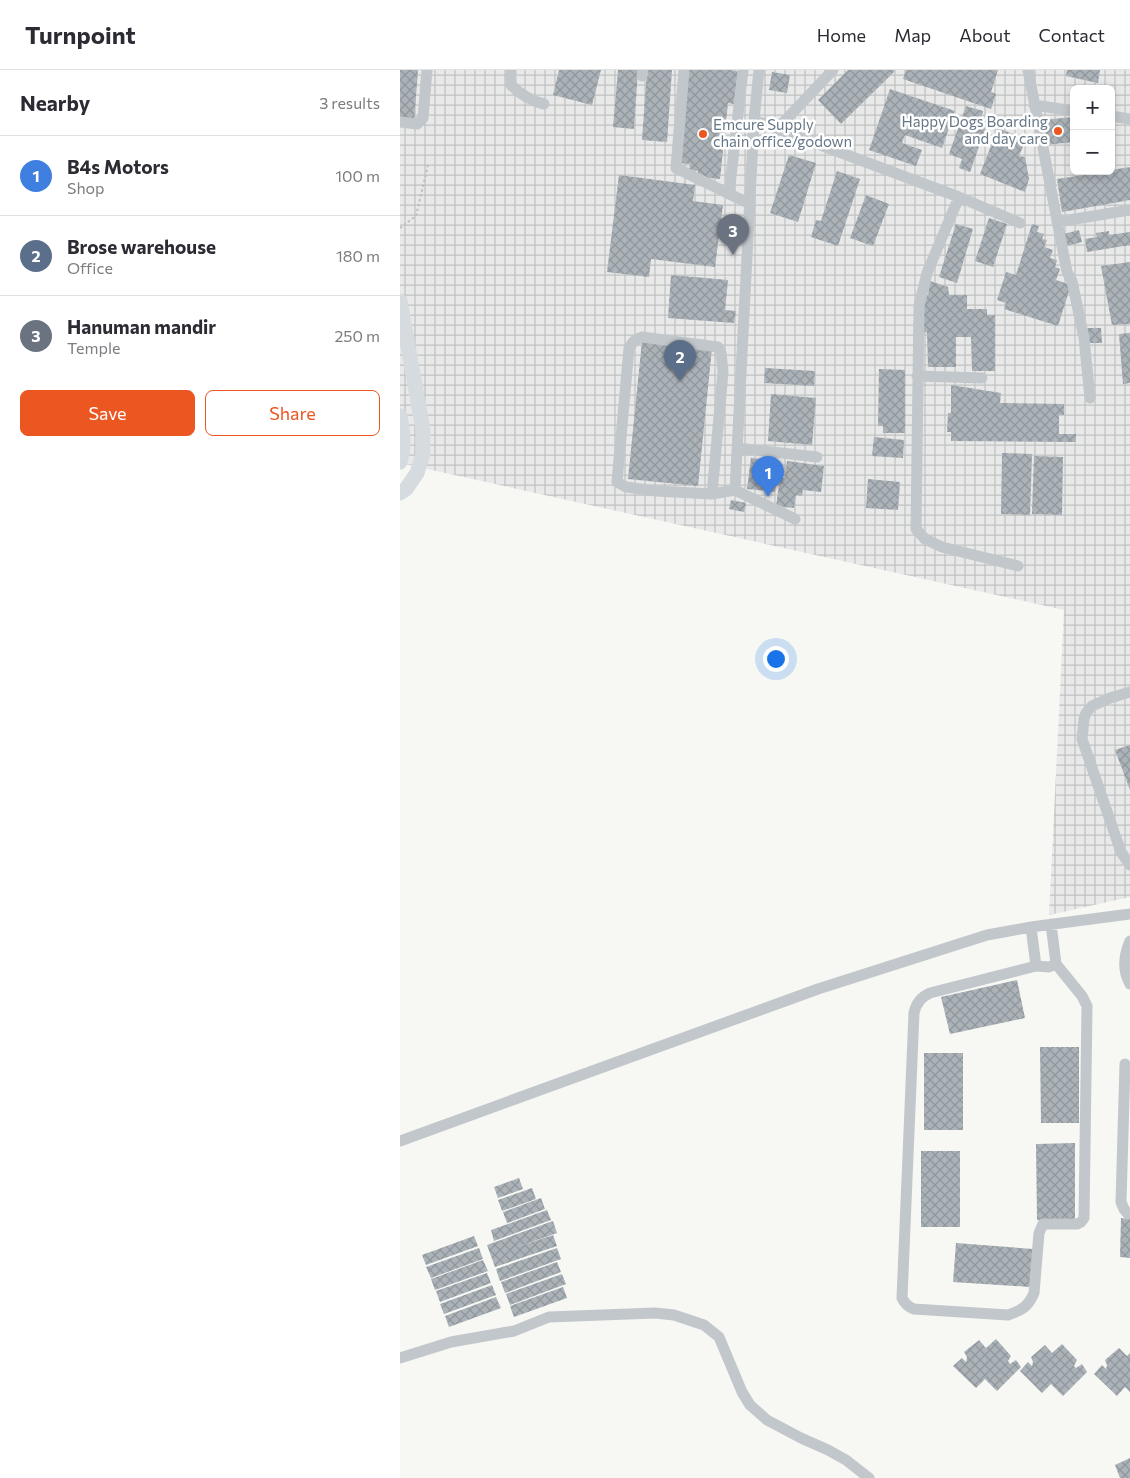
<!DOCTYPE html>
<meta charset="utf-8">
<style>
:root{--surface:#fff;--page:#f7f7f7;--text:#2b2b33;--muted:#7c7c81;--line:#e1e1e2;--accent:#eb5621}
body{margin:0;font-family:Commissioner,sans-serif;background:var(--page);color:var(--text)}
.controls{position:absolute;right:15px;top:15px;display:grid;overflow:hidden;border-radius:8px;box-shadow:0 2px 8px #0003}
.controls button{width:45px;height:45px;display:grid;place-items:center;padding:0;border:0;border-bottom:1px solid var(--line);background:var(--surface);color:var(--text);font:25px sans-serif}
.you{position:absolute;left:375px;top:588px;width:18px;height:18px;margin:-12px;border:4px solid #fff;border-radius:50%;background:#1a73e8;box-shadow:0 0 0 8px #1a73e833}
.badge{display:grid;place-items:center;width:32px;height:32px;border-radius:50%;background:var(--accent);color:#fff;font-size:16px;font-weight:700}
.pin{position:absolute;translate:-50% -41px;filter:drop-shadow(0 1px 2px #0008)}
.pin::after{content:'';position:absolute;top:26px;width:18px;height:15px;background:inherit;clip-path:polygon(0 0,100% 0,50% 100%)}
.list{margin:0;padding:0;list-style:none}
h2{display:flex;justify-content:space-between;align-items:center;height:65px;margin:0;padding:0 20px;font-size:21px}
h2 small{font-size:16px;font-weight:400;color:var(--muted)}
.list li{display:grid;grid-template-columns:32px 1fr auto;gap:15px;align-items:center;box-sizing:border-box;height:80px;padding:0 20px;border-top:1px solid var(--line)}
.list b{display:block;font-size:19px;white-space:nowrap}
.list p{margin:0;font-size:16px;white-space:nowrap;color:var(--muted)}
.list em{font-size:16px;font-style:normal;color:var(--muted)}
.actions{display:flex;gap:10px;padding:15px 20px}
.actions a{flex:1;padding:11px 0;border:1px solid var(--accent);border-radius:8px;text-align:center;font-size:18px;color:var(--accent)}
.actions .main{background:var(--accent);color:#fff}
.map{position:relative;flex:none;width:730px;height:1408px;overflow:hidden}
header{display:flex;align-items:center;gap:30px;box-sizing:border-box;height:70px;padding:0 25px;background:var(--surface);border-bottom:1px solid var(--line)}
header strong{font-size:24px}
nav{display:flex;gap:28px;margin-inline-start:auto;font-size:18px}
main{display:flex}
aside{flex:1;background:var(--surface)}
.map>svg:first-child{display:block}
.industrial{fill:url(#industrial-grid);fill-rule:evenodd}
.building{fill:url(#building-cross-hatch)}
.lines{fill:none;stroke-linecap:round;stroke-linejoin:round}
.path{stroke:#bcbfc2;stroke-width:2;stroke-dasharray:2.5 2.5;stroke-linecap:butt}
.minor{stroke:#c2c7cb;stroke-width:11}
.major{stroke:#d6dbdf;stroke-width:15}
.poi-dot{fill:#eb5621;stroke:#fff;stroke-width:2}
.labels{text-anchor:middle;stroke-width:5;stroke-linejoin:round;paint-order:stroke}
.poi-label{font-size:15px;fill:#657787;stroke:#fff;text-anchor:end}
</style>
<header>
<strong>Turnpoint</strong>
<nav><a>Home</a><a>Map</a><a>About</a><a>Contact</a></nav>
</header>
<main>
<aside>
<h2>Nearby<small>3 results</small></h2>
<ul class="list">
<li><span class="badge" style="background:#3f7fe0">1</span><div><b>B4s Motors</b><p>Shop</p></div><em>100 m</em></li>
<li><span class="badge" style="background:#5c6f8a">2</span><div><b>Brose warehouse</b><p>Office</p></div><em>180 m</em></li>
<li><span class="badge" style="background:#6b7280">3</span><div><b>Hanuman mandir</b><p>Temple</p></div><em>250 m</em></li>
</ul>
<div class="actions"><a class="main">Save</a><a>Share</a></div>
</aside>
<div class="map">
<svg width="730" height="1408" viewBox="0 0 730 1408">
<defs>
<pattern id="industrial-grid" width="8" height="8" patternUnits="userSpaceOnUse" patternTransform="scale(1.25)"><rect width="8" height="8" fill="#e8e9e8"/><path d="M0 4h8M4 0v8" fill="none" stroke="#c0c2c2"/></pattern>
<pattern id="building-cross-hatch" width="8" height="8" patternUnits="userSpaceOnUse" patternTransform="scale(1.25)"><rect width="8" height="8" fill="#abb3b9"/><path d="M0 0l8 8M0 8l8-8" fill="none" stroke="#8f969c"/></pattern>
</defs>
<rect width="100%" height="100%" fill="#f7f8f4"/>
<path class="industrial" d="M0,0H730V827L649,845L664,540L0,393ZM674,19H711V101H674Z"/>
<path class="building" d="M0,0H18L14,52L0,51Z
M159,0H201L192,35L153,25Z
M218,0H238L234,59L213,57Z
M247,0H272L267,72L242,70Z
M287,0H331L341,2L338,35L328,33L320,109L298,107V101L289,100L290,94L278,93Z
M448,0H493L495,1L441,54L418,30Z
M506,0H598L591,22L596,24L591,39L503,9Z
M667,0H700L698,13L666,6Z
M372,2L390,5L387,23L369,20Z
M490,19L555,41L542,78L505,65L502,73L522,80L516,96L469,80Z
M566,36L583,41L581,49L588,51L570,102L559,98L562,89L549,84Z
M674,47V72L645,75L642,50Z
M598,58L626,69L619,86L625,87L629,109L625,122L580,104Z
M389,85L416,93L398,152L370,143Z
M730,97V130L662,142L657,109L711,101V100Z
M437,101L460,109L438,176L411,167L416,150L421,151Z
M219,105L295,115L293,131L323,135L315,197L251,189L249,207L207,202Z
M466,125L489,134L473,176L450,168Z
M589,148L607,154L593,197L575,191Z
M556,154L573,159L557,213L539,207Z
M632,154L639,156L637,162L644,164L642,169L647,170L644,177L653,180L650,188L657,190L655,197L660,199L656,210L671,215L658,256L604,239L606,233L597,230L606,202L616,205Z
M679,160L682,172L663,177L660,165Z
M709,161V165L730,162V175L687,182L685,169L697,167L696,163Z
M730,192V254L712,255L701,196Z
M271,205L328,210L325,240L336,241L334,253L268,248Z
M530,211L548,217L549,225H567V239H587V245H595V301H572L571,267H556V297H528L527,262L522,263V226L528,225Z
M687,258H701L702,273H687Z
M730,263V313L723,314L719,264Z
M242,271L312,278L298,416L228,409Z
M365,298L415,301L414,316L364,313Z
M479,299L505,300V363H483V356H478Z
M551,315L601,323L600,333L664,334V345H659V364H676V372L551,371V362H547L548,343H551Z
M371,324L416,328L412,375L368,371Z
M474,367L504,370L503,388L472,386Z
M602,383L632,384L630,445L601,444Z
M634,386L663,387L662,445L632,444Z
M351,388L378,391L375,422L347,419Z
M387,391L424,396L421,422L403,420L402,426L396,425L394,438L376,436L380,408H385Z
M468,409L500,412L498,440L466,438Z
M331,430L346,433L344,442L329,439Z
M730,675V720L715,680Z
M617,910L625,948L550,964L541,927Z
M640,977H679V1053H641Z
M524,983H563V1060H524Z
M675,1073V1150H637L636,1074Z
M521,1081H560V1157H521Z
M119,1108L123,1119L98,1128L94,1117Z
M132,1118L136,1129L102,1141L98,1130Z
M141,1128L145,1139L107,1153L103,1142Z
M147,1140L151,1150L94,1171L91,1160Z
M721,1148L730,1149V1188L720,1187Z
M153,1151L157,1163L114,1178L153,1165L157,1176L95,1197L87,1175Z
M74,1166L78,1176L26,1195L22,1185Z
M556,1173L633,1179L630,1217L553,1212Z
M79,1178L83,1189L31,1208L26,1197Z
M157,1178L161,1189L100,1211L96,1199Z
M83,1190L88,1201L35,1220L31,1209Z
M157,1192L161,1202L105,1223L101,1212Z
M87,1203L91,1213L40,1232L36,1221Z
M162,1204L166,1214L110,1235L106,1224Z
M92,1215L96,1225L44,1244L40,1234Z
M163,1217L167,1228L114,1247L110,1236Z
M96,1227L101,1238L49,1257L45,1246Z
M596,1269L611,1286L608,1291L610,1294L616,1290L621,1297L597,1321L585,1309L576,1318L553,1296L562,1288L566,1292L567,1287L564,1282L579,1270L586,1278Z
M662,1274L677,1290L674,1296L676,1298L682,1294L687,1302L663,1326L651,1314L642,1323L620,1301L628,1292L632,1296L633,1292L631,1287L645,1275L652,1283Z
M719,1278L727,1286L730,1283V1322L725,1317L717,1326L694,1304L702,1295L706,1299L707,1295L705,1290Z
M730,1388V1408H720L715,1395Z"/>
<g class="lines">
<path class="path" d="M0,158L16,146L28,95"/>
<path class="minor" d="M111,0V15C121,25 130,31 144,34
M284,0L276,98L350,134
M359,0L354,50L335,420L395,449
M628,0L667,202L672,211L684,268L690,328
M242,6L243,0
M634,35L674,41
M711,46L730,49
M354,50L559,127L620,153
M0,52L17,54L23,48L27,0
M377,59L433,0
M329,124L343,0
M559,127L527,203L519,236L516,459L525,469L542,477L618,496
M657,152L730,140
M517,306L582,308
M337,378L417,387
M312,424L323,302L321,283L318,277L242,267L234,271L229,278L217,412L226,417L256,421L312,424L335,420
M730,622L710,628L692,636L686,643L684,649L682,669L721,782L730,795
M651,854L656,894
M631,857L636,896
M730,871C724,885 722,900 730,914
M656,894L682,926L687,936L684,1148L681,1152L677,1154H643L639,1163L634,1223C628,1237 622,1240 608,1245L514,1239C508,1237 505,1234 502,1228L514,943C516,933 521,927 530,923L636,896L649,897Z
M725,994L721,1132L724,1139L728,1144H730
M0,1071L418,919L587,865L631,857L730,844
M0,1288L51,1272L114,1261L149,1247L255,1243L274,1245L304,1255L319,1267L342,1322L350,1335L367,1350L401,1368L428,1380L446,1390L469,1408"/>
<path class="major" d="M0,231L23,360V384L17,403L6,419L0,423
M0,346C3,362 5,376 0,392"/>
</g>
<g class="poi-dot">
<circle cx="658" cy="61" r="5"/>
<circle cx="303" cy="64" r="5"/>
</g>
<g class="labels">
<g class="poi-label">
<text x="648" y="57">Happy Dogs Boarding<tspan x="648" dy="17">and day care</tspan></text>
<text x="313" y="60" text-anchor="start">Emcure Supply<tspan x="313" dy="17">chain office/godown</tspan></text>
</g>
</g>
</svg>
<div class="controls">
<button>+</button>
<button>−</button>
</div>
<div class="you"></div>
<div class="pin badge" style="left:368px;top:427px;background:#3f7fe0">1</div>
<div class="pin badge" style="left:280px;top:311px;background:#5c6f8a">2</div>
<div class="pin badge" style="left:333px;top:185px;background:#6b7280">3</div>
</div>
</main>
